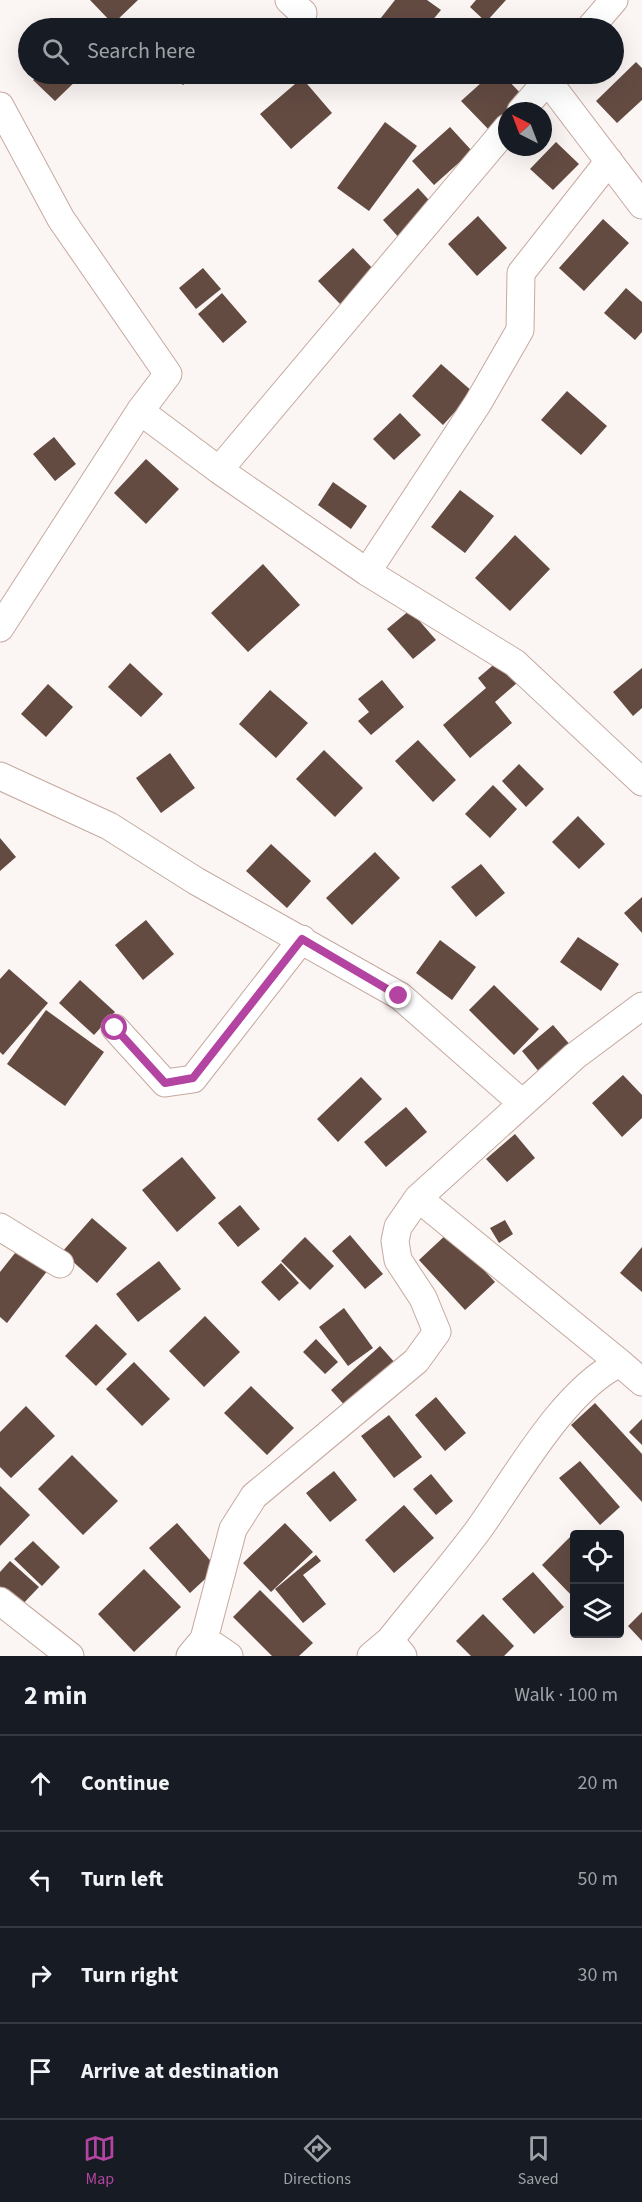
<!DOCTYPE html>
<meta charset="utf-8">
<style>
:root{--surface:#171b24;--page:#242831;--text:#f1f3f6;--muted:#9ea1a6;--line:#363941;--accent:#b444a1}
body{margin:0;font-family:"Source Sans 3",sans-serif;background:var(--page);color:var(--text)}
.controls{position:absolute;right:18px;bottom:18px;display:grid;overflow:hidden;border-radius:6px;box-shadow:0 6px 24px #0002}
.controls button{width:54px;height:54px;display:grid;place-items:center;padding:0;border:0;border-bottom:2px solid var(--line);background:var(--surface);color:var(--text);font:30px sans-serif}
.compass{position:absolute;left:498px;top:102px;width:54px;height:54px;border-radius:50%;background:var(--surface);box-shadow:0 6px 24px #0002;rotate:318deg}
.stop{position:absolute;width:18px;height:18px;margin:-14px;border:4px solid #b444a1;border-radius:50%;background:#fff}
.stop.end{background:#b444a1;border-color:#fff;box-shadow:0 2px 6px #0008}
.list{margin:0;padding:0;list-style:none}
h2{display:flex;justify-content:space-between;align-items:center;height:78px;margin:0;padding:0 24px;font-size:26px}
h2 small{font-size:20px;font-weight:400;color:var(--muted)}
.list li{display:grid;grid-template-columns:39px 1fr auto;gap:18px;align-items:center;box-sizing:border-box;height:96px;padding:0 24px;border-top:2px solid var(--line)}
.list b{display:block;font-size:22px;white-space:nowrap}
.list em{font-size:20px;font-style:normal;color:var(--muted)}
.icon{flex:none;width:33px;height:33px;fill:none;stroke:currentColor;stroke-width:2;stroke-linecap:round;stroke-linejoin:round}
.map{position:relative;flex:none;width:642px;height:1656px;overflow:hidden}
.search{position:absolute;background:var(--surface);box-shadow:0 6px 24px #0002;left:18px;right:18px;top:18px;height:66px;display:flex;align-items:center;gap:15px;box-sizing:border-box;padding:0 21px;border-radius:33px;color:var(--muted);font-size:22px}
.sheet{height:462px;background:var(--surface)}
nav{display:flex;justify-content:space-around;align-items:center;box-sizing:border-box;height:84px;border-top:2px solid var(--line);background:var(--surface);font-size:16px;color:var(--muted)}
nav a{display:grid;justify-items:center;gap:3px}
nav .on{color:var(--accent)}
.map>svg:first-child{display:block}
.building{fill:#634b42}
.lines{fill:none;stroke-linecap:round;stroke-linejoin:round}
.minor-casing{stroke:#c5a99f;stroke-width:29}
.minor{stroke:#fff;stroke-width:27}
.route{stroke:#b444a1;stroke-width:8}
</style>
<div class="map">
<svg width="642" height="1656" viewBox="0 0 642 1656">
<rect width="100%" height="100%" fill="#fbf5f3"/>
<path class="building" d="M90,0H138L113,24Z
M395,0H427L441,10L426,28H373Z
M476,0H506L486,22L470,7Z
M636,62L642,68V100L617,123L596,101Z
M39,74H83L55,101L33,80Z
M171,74H194L183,85Z
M491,74H502L527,100L515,111H507V119L492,133L461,101Z
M302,78L332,113L291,149L260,114Z
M385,122L417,146L369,211L337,188Z
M450,127L472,151L434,185L412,161Z
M556,142L579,164L553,190L530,169Z
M418,188L437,209L402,241L383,220Z
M478,216L507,248L477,276L448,244Z
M603,219L629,243L584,291L559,268Z
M353,248L377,273L342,306L318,281Z
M203,268L221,289L196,309L179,288Z
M626,288L642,302V332L635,340L604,313Z
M222,293L247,322L223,343L198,314Z
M441,364L473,392L443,425L412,396Z
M567,391L607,426L581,455L541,420Z
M400,413L421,435L394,460L373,439Z
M54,437L76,464L55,481L33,454Z
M146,459L179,489L146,524L114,493Z
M333,482L367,506L351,529L318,505Z
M460,490L494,516L465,553L431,527Z
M515,535L550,569L510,611L475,578Z
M263,564L300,605L248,652L211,613Z
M410,610L436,640L413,659L387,629Z
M498,661L517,683L495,702L512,723L470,758L443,725L486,688L478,678Z
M130,663L163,694L141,717L108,687Z
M642,668V708L633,716L613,692Z
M382,680L404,707L371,735L358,721L369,712L358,699Z
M48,684L73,707L46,737L21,714Z
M270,690L308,723L276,758L239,724Z
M418,740L456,780L433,802L395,761Z
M324,750L363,788L335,817L296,779Z
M170,753L195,788L161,813L136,778Z
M519,764L544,789L526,807L502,781Z
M493,785L517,809L490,838L465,814Z
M578,816L605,844L579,869L552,842Z
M0,838L16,857L0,871Z
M271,844L311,881L287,908L246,871Z
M375,852L400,878L352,925L326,898Z
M481,864L505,893L476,917L451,887Z
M642,897V933L624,913Z
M146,920L174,954L143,980L115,945Z
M578,937L619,964L601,991L560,962Z
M440,940L476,967L452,1000L416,973Z
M9,969L48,1003L3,1055L0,1052V979Z
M80,980L115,1012L94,1035L59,1003Z
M494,985L539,1029L514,1055L469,1010Z
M46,1010L104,1052L65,1106L7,1064Z
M553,1025L572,1047L540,1073L522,1051Z
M623,1075L642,1095V1118L622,1137L592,1103Z
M361,1077L382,1099L338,1142L317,1119Z
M406,1107L427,1132L386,1167L364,1142Z
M515,1134L535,1158L507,1182L486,1159Z
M182,1157L216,1198L177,1232L142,1190Z
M240,1205L260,1229L238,1247L218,1223Z
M92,1218L127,1248L97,1283L62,1252Z
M505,1220L513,1234L499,1243L490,1228Z
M449,1232L495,1282L465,1310L419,1260Z
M350,1235L383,1274L365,1289L332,1251Z
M305,1237L334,1266L310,1290L281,1261Z
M642,1247V1292L620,1273Z
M19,1248L48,1270L7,1323L0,1317V1272Z
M159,1261L181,1289L138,1322L116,1294Z
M281,1263L299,1283L279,1301L261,1282Z
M344,1308L373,1348L348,1366L319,1327Z
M205,1316L240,1352L204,1387L169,1351Z
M96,1324L127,1354L96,1386L65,1356Z
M316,1339L338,1362L325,1374L303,1352Z
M380,1346L396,1364L347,1408L331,1390Z
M134,1362L170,1399L142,1426L106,1389Z
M251,1386L294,1428L267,1455L224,1413Z
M436,1397L466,1433L445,1451L415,1415Z
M595,1403L642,1454V1502L571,1425Z
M26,1406L55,1436L11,1478L0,1467V1432Z
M389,1415L422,1457L394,1478L361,1436Z
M642,1419V1445L629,1432Z
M72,1455L118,1501L83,1535L38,1489Z
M580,1461L620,1507L600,1525L559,1478Z
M334,1471L357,1500L330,1522L306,1493Z
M431,1474L453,1501L436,1515L413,1489Z
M0,1486L30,1515L0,1546Z
M404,1505L434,1538L394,1573L365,1540Z
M177,1523L217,1568L190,1593L149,1548Z
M285,1523L313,1552L271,1592L243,1563Z
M572,1535L574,1537V1598L542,1565Z
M33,1541L60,1567L42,1586L14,1559Z
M316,1555L321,1561L303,1575L326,1604L303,1623L275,1589Z
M10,1561L39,1587L19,1608L0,1591V1572Z
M144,1569L181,1607L134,1652L98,1614Z
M533,1572L564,1607L534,1634L502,1599Z
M260,1590L313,1643L299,1656H272L233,1617Z
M642,1612V1641L628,1626Z
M483,1614L514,1646L504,1656H471L456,1641Z"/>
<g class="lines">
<defs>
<path id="minor" d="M289,0L303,13
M590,28L614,0
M547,80L642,205
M0,106L61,219L168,374L140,411L0,628
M521,111L553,74
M507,128L219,470L367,572L515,663L642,782
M140,411L219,470
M367,572L478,403L520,330L521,273L609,161
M0,776L109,826L196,881L400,996L522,1103
M115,1028L165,1083L193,1079L302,939
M418,1198L620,1363
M0,1227L60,1264
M0,1601L70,1656
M204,1639L229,1656
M390,1640C419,1603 451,1567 479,1529C515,1479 564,1389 620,1363L642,1382
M190,1656L204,1639L233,1529L254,1496L416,1361L437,1332L423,1298L398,1260L395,1241L398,1227L418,1198L575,1056L642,1006
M371,1656L390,1640L403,1656"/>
</defs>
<use href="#minor" class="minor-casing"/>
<use href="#minor" class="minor"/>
</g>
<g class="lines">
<path class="route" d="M115,1028L165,1083L193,1078L302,939L399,996"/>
</g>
</svg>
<div class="controls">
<button><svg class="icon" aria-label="locate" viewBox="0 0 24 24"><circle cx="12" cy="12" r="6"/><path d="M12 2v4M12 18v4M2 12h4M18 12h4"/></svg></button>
<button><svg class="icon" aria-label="layers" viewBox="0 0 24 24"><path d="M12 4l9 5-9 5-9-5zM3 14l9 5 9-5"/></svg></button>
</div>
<svg class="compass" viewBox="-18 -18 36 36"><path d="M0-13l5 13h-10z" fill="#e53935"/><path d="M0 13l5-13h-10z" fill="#9ea1a6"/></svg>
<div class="stop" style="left:115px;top:1028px"></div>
<div class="stop end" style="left:399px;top:996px"></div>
<div class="search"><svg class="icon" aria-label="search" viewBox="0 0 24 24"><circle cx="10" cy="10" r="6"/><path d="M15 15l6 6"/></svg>Search here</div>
</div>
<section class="sheet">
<h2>2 min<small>Walk · 100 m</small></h2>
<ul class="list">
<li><svg class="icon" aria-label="ahead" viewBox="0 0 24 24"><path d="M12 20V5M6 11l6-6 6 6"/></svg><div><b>Continue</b></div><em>20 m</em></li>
<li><svg class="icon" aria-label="left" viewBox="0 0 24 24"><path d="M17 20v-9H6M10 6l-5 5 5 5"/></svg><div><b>Turn left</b></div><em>50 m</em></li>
<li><svg class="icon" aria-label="right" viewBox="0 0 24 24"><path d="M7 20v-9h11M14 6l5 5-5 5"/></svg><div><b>Turn right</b></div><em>30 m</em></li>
<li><svg class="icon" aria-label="arrive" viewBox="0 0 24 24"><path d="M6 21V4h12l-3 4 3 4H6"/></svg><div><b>Arrive at destination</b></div></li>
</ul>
</section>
<nav>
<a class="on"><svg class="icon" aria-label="map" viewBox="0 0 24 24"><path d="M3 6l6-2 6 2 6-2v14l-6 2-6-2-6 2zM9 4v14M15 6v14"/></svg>Map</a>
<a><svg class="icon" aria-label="directions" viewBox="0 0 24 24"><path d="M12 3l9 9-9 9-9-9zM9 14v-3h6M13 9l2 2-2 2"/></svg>Directions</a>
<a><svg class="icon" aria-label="saved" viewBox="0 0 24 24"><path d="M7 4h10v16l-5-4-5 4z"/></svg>Saved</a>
</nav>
